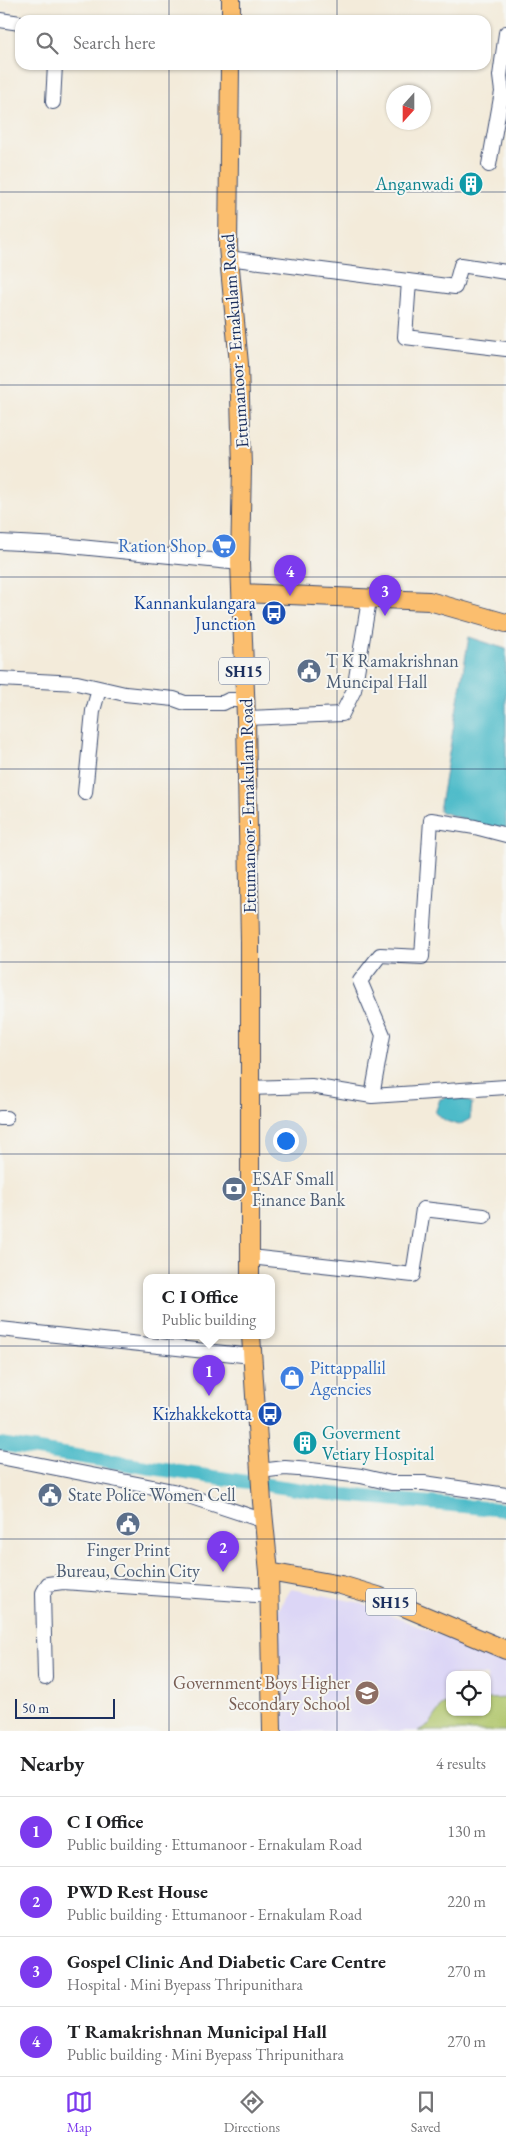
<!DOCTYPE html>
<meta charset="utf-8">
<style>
:root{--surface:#fff;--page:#f2f2f2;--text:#202124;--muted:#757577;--line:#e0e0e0;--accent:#7c3aed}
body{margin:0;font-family:"EB Garamond",serif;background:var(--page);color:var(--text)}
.controls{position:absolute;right:15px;bottom:15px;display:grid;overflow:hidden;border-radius:10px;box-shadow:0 1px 4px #0004}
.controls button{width:45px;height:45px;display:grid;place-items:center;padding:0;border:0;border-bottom:1px solid var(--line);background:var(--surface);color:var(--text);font:25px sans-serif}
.compass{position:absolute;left:386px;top:85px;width:45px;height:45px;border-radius:50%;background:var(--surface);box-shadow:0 1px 4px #0004;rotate:201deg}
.scale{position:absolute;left:15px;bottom:12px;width:100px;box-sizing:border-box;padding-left:5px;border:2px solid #1b2f5e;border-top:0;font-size:14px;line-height:18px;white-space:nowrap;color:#1b2f5e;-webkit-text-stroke:4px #f6f6f2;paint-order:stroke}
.you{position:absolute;left:285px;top:1140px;width:18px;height:18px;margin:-12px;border:4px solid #fff;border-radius:50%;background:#1a73e8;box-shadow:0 0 0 8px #1a73e833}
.badge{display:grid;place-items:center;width:32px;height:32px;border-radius:50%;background:var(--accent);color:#fff;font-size:16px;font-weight:700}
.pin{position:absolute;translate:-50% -41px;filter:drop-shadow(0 1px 2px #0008)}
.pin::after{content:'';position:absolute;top:26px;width:18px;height:15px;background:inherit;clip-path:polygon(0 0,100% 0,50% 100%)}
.popup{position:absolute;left:143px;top:1274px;width:132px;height:65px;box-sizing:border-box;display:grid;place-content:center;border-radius:10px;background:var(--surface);filter:drop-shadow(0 1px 4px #0005);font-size:16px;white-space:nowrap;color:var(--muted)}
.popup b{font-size:19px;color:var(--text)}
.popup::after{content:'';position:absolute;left:50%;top:100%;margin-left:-10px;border:10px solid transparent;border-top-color:var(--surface)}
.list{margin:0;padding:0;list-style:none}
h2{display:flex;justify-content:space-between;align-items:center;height:65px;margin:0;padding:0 20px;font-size:21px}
h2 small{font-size:16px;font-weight:400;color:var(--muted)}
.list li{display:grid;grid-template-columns:32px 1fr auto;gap:15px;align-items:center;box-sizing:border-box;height:70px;padding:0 20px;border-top:1px solid var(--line)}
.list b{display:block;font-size:19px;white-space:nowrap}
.list p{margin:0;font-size:16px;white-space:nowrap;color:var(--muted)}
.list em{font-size:16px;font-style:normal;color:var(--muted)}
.icon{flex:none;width:28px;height:28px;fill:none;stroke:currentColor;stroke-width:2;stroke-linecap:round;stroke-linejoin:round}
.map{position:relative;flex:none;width:506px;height:1731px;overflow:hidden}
.search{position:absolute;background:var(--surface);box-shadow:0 1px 4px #0004;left:15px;right:15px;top:15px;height:55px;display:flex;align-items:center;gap:12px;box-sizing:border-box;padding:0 18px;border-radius:15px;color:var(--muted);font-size:19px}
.sheet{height:345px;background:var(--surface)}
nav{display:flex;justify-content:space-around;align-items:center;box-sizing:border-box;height:70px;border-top:1px solid var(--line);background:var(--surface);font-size:14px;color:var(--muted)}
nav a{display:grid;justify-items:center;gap:2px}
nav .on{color:var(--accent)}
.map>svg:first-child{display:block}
.built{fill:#dcd6f6;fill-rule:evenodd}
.green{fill:#afc569;stroke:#657a64}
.water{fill:#4ebbc9;stroke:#347594}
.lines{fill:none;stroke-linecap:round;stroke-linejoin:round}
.canal{stroke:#4ebbc9;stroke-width:14}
.minor-casing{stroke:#3b4b71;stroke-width:16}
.major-casing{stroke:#3b4b71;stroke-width:20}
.minor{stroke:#fff;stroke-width:14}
.major{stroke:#fbbe6e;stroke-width:18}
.grid{fill:none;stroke:#1b2f5e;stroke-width:1;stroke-opacity:0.55}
.labels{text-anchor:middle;stroke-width:4;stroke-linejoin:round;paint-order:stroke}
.shield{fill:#f6f6f2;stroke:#5d6b8a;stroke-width:1}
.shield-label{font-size:16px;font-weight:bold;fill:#1b2f5e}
.culture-label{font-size:18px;fill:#0d838f;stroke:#f6f6f2;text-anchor:end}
.street-label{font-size:18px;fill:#1b2f5e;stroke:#f6f6f2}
.shop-label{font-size:18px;fill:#366cbe;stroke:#f6f6f2;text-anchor:end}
.transit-label{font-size:18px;fill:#164399;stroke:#f6f6f2;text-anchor:end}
.service-label{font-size:18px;fill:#4e5e75;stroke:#f6f6f2;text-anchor:start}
.education-label{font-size:18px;fill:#785e54;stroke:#f6f6f2;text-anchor:end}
</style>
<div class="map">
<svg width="506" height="1731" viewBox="0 0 506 1731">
<rect width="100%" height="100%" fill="#f6f6f2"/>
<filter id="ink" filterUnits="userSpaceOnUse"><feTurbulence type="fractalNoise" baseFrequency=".02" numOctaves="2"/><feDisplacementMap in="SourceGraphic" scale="10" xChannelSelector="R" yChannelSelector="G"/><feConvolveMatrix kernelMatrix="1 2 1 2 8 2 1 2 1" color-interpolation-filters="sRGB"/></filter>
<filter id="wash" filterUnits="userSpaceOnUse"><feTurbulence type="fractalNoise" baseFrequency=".0096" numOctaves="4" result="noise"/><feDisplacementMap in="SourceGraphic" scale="20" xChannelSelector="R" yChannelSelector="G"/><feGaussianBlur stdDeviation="1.12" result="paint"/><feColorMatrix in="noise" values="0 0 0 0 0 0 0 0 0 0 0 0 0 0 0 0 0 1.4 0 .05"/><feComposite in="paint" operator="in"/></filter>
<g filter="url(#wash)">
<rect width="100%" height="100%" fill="#f3ebda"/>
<path class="built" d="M291,1589L357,1602L506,1661V1731H282L277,1647L279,1609ZM450,1675H487V1712H450Z"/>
<path class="green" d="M506,1698V1731H418L430,1724L443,1704L450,1702V1712H487V1699Z"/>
<path class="water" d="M469,637L506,649V834L439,811Z
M454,1095L472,1103L470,1119L459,1125L446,1121L435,1113L440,1099Z"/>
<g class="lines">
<path class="canal" d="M0,1444L152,1468L323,1493L506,1510"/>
</g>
</g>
<g filter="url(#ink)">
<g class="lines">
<defs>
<path id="minor" d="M0,20L20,23
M53,102L55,65
M489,165L502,92L500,76L506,33
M228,258L455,287L461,265L506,272
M409,281L405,337L506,349
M0,542L60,545L240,563
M0,679L77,683L125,694L174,699L185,703H223L229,700H246
M246,718L342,714L354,690L369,600
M85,793L93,711L99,689
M249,1088L311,1086L372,1096L383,1035L360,981L380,955L422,957L431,820L475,827L506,835
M372,1096L506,1087
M0,1118H6
M250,1257L413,1275L423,1209L484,1216
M0,1329L252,1356
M0,1457L173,1491L265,1521
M260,1471L285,1468L311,1470L361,1476L391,1483H424L506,1495
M45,1678L43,1593L48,1584L63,1582L270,1596"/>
<path id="major" d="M231,20V0
M230,65L228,247L239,364L242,467L240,563L246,718L250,942V1277
M242,593L429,601L506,623
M251,1335L262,1502L269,1572L272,1731
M269,1572L341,1585L378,1596L506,1650"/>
</defs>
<use href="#minor" class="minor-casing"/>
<use href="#major" class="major-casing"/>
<use href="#minor" class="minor"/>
<use href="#major" class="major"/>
</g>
</g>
<path class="grid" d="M169,0V20M337,0V20M169,65V1731M337,65V1731M0,192H506M0,385H506M0,577H506M0,769H506M0,962H506M0,1154H506M0,1346H506M0,1539H506"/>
<defs>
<symbol id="building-disc" viewBox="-11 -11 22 22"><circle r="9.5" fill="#0f9aa8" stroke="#f6f6f2"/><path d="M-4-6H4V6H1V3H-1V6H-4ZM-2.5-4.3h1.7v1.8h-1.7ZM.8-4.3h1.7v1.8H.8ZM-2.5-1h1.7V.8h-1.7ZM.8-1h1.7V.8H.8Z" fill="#fff"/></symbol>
<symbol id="supermarket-disc" viewBox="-11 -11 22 22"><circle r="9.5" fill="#3f7fe0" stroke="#f6f6f2"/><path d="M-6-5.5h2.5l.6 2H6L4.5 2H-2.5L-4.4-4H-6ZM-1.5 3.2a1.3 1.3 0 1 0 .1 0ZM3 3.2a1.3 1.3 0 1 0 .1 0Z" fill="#fff"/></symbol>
<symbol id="bus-disc" viewBox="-11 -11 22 22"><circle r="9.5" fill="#1a4fb4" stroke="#f6f6f2"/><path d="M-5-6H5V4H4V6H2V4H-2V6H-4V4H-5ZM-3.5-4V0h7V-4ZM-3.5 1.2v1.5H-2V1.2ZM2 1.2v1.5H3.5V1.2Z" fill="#fff"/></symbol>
<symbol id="civic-disc" viewBox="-11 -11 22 22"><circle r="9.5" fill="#5c6f8a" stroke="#f6f6f2"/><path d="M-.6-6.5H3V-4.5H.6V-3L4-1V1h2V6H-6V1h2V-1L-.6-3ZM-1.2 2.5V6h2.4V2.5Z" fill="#fff"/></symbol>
<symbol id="bank-disc" viewBox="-11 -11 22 22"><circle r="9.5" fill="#5c6f8a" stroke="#f6f6f2"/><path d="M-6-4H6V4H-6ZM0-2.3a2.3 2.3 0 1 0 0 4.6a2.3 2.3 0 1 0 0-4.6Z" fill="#fff"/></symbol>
<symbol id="shop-disc" viewBox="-11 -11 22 22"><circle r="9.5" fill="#3f7fe0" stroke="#f6f6f2"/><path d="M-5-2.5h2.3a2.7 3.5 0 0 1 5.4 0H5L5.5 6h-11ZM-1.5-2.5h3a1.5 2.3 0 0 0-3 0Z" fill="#fff"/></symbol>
<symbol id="school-disc" viewBox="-11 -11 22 22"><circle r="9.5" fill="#8d6e63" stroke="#f6f6f2"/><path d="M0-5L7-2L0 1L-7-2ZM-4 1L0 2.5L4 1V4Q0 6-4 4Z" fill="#fff"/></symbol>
</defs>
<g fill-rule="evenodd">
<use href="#building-disc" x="457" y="170" width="28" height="28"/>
<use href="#supermarket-disc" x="210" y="532" width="28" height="28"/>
<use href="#bus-disc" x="260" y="599" width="28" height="28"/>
<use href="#civic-disc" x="295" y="657" width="28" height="28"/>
<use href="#bank-disc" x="220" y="1175" width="28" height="28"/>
<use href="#shop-disc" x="278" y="1364" width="28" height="28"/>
<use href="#bus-disc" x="256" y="1400" width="28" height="28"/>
<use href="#building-disc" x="291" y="1429" width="28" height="28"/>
<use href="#civic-disc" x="36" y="1481" width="28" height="28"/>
<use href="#civic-disc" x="114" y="1510" width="28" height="28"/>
<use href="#school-disc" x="353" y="1679" width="28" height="28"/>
</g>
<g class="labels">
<g class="shield">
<rect x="219" y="657.5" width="50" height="27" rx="4"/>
<rect x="366" y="1588.5" width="50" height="27" rx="4"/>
</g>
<g class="shield-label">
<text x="244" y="677">SH15</text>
<text x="391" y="1608">SH15</text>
</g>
<g class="culture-label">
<text x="454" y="190">Anganwadi</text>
<text x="322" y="1439" text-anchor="start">Goverment<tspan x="322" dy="21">Vetiary Hospital</tspan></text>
</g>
<g class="street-label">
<text transform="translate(235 341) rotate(-94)" y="6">Ettumanoor - Ernakulam Road</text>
<text transform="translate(248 806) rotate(-91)" y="6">Ettumanoor - Ernakulam Road</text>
</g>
<g class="shop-label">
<text x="206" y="552">Ration Shop</text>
<text x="310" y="1374" text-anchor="start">Pittappallil<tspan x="310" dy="21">Agencies</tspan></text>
</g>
<g class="transit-label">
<text x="256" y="609">Kannankulangara<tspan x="256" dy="21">Junction</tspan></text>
<text x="252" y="1420">Kizhakkekotta</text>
</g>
<g class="service-label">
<text x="326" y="667">T K Ramakrishnan<tspan x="326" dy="21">Muncipal Hall</tspan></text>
<text x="252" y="1185">ESAF Small<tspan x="252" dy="21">Finance Bank</tspan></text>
<text x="68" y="1501">State Police Women Cell</text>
<text x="128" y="1556" text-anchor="middle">Finger Print<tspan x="128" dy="21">Bureau, Cochin City</tspan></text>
</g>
<g class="education-label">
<text x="350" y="1689">Government Boys Higher<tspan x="350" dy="21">Secondary School</tspan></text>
</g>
</g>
</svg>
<div class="controls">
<button><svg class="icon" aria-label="locate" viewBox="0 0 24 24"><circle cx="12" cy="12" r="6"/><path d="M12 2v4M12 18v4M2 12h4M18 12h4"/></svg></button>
</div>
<svg class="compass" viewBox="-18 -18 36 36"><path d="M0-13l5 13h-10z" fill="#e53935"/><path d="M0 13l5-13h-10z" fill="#757577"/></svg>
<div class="scale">50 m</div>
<div class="you"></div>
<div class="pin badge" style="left:209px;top:1396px">1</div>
<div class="popup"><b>C I Office</b>Public building</div>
<div class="pin badge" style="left:223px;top:1572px">2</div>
<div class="pin badge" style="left:385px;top:616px">3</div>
<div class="pin badge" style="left:290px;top:596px">4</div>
<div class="search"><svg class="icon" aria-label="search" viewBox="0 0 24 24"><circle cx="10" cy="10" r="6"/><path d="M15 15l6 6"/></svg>Search here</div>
</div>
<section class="sheet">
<h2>Nearby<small>4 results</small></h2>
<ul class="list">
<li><span class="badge">1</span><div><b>C I Office</b><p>Public building · Ettumanoor - Ernakulam Road</p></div><em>130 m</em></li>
<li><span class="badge">2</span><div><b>PWD Rest House</b><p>Public building · Ettumanoor - Ernakulam Road</p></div><em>220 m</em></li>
<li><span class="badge">3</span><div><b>Gospel Clinic And Diabetic Care Centre</b><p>Hospital · Mini Byepass Thripunithara</p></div><em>270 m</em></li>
<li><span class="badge">4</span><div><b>T Ramakrishnan Municipal Hall</b><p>Public building · Mini Byepass Thripunithara</p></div><em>270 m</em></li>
</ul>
</section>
<nav>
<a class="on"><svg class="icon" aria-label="map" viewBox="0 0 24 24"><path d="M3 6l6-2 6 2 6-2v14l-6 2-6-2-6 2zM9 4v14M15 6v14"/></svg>Map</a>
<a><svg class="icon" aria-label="directions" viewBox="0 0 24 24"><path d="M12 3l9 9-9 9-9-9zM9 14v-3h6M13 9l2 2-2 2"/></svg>Directions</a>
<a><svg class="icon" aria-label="saved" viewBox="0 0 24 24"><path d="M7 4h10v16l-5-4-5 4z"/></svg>Saved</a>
</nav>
